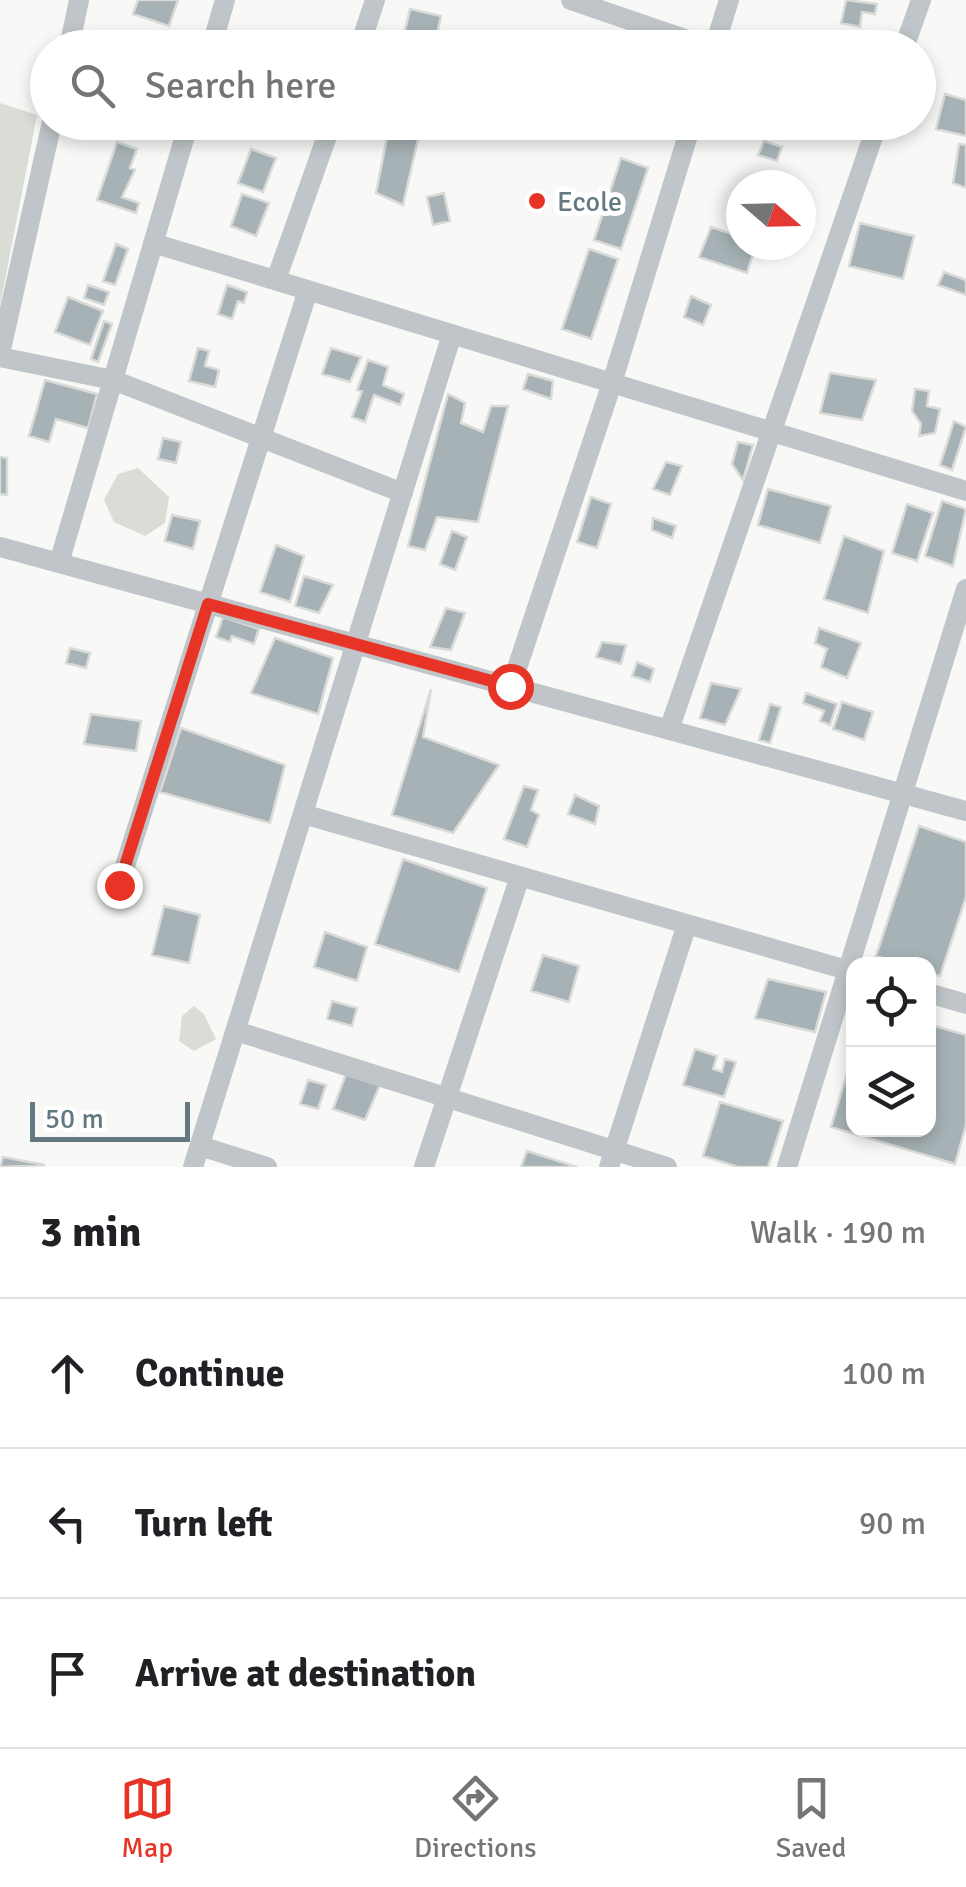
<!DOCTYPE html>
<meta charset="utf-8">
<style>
:root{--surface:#fff;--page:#f6f6f6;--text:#202124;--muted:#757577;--line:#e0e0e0;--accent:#e83426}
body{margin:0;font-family:Signika,sans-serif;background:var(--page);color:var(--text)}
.controls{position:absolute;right:30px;bottom:30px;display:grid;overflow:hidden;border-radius:20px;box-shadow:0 5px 15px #0003}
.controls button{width:90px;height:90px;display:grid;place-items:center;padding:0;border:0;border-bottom:2px solid var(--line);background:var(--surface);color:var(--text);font:50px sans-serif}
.compass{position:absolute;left:726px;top:170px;width:90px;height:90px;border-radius:50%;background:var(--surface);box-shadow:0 5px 15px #0003;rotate:110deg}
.scale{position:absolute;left:30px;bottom:25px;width:160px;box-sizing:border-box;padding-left:10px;border:5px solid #637981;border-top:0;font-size:28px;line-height:35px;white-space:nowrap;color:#637981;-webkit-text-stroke:8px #fff;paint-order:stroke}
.stop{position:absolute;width:30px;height:30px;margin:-22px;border:8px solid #e83426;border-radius:50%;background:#fff}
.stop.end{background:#e83426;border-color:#fff;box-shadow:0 2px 10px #0008}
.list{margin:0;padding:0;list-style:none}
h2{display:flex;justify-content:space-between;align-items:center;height:130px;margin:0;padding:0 40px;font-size:42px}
h2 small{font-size:32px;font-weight:400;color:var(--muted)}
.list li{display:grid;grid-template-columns:65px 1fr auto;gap:30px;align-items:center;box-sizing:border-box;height:150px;padding:0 40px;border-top:2px solid var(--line)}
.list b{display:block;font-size:38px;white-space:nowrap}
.list em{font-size:32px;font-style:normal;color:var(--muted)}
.icon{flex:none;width:55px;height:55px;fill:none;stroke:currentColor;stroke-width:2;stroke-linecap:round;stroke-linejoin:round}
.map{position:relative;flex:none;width:966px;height:1167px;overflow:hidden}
.search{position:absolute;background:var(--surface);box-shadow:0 5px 15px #0003;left:30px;right:30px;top:30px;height:110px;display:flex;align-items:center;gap:25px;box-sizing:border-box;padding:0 35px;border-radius:55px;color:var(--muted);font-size:38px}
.sheet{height:580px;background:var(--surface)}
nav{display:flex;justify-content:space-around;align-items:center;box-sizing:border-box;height:140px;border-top:2px solid var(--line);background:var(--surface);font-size:28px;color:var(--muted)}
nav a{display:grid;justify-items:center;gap:5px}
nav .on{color:var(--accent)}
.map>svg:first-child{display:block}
.green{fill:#d9ddd5}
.building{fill:#a6b2b5;stroke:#dadad8;stroke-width:2.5}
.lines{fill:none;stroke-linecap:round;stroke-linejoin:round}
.street{stroke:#bfc5c8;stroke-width:20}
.route{stroke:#e83426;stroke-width:12}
.poi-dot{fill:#e83426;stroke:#fff;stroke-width:4}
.labels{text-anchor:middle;stroke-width:10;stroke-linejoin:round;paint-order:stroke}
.poi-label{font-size:28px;fill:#637981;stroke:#fff;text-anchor:start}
</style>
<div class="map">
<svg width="966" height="1167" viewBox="0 0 966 1167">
<rect width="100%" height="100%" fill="#f8f8f6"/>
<path class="green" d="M0,103L37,115L0,306Z
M138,468L169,497L165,523L145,536L114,522L104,500L118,474Z
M194,1006L204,1014L216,1039L194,1051L179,1041L182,1016Z"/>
<path class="building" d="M138,0H178L169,26L133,14Z
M846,0L877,4L875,14L862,12L860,27L841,23Z
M410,9L441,16L434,48H401Z
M834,32L859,38L856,48H830Z
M945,94L966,100V136L936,129Z
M390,122H422L403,205L376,193Z
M764,141L782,147L777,161L758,155Z
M117,142L137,149L130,168L135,170L122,197L139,203L136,213L97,200Z
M959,144L966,145V188L953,183Z
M251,149L276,158L263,192L238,183Z
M621,158L648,168L621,249L594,240Z
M444,193L450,221L433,225L427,197Z
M242,194L269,203L256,236L231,226Z
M860,223L914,236L903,279L849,266Z
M711,227L741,237V245H756L747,273L699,257Z
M116,244L128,249L115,285L103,281Z
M589,249L618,259L591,339L562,329Z
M944,272L966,280V295L938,285Z
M88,285L109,292L104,305L84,298Z
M227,285L247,292L244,303L238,301L232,319L218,314Z
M691,296L711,305L703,325L684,317Z
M68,297L103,311L90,345L55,332Z
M104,321L112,324L98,362L91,359Z
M198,348L209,351L205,366L219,370L215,387L189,381Z
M331,348L361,357L350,382L322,374Z
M368,360L388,367L383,385L404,394L400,405L374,395L365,422L352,417L362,391L357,390Z
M830,373L876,380L862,420L820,413Z
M528,374L553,381L551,399L523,389Z
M45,380L97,394L88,428L56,419L49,442L29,436Z
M915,389L929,391L927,406L940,409L935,433L919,436L921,424L912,411Z
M448,394L465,403L461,423L483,432L491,406H508L478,522L437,517L425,550L408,546Z
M954,421L966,427L952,470L940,465Z
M163,438L181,442L176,463L158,459Z
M738,442L753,445L743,480L732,464Z
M0,457L7,458V495L0,494Z
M666,462L682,466L670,495L653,489Z
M768,489L831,506L820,543L758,525Z
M591,497L611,504L597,548L577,542Z
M942,501L966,509L953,566L925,556Z
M907,504L933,513L917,561L892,553Z
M172,515L200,521L193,549L165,541Z
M653,518L676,526L672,538L652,530Z
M452,531L467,537L455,570L440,564Z
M844,536L884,551L868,613L824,599Z
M276,545L304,556L290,602L260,592Z
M304,576L333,585L319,613L295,606Z
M446,608L465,613L451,650L430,647Z
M223,617L259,629L254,644L232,636L230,642L216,637Z
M819,628L861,643L847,678L821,667L827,649L815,643Z
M275,638L333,658L318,714L251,693Z
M602,642L626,645L621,664L596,657Z
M70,648L90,653L86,668L66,663Z
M637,662L654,669L650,682L632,676Z
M711,683L741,689L725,725L700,718Z
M431,689L423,737L499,765L453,833L392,815Z
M806,693L837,704L830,725L820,721L824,711L803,703Z
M842,702L873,712L864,740L833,729Z
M770,704L781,707L770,743L759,740Z
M91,714L141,721L136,751L84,744Z
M181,728L285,765L270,823L160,792Z
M524,786L538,790L531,810L539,815L527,847L504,839Z
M575,795L599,806L595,824L568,814Z
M919,826L966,842V897L940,976L928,973V964H904L876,956Z
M403,859L487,888L459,972L375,944Z
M164,906L200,915L189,963L152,955Z
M325,932L367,947L357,981L314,967Z
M543,955L579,966L569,1002L531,991Z
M768,979L826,992L815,1032L755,1018Z
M332,1001L357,1008L352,1026L327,1019Z
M928,1024L966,1035V1125L955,1164L831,1127L854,1050V1130H928Z
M695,1049L717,1056L713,1069L722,1072L725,1059L736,1062L724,1097L683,1085Z
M346,1074L380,1085L365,1120L333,1109Z
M308,1080L326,1085L318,1109L300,1104Z
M720,1102L783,1121L768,1167H738L703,1156Z
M527,1151L577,1167H521Z
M3,1157L45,1165L0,1167Z"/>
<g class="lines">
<path class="street" d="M571,0L711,48
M69,48L79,0
M211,48L225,0
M359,48L375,0
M714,48L729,0
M904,48L921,0
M153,243L966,491
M276,280L332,122
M0,354L52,122
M0,357L113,380L403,493
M0,547L966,811
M59,563L189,122
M511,686L612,383L692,122
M669,730L878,122
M303,814L854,972
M119,885L308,290
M928,993L966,1004
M236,1031L667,1167
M200,1146L267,1167
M193,1167L452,334
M424,1167L520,876
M609,1167L687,924
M787,1167L966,589"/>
</g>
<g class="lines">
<path class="route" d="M119,885L208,604L510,686"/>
</g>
<circle class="poi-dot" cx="537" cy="201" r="10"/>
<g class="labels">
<g class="poi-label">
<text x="557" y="211">Ecole</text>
</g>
</g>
</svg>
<div class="controls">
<button><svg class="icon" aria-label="locate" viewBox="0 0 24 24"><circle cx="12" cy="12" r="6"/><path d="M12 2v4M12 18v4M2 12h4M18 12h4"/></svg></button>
<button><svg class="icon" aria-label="layers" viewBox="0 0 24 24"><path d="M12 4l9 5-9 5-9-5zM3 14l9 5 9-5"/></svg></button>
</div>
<svg class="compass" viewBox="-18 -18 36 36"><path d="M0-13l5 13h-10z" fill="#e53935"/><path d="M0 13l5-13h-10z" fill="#757577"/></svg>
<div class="scale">50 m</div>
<div class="stop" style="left:510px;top:686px"></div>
<div class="stop end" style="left:119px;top:885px"></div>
<div class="search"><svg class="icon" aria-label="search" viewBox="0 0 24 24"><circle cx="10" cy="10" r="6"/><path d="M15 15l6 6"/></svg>Search here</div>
</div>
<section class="sheet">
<h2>3 min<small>Walk · 190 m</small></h2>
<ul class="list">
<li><svg class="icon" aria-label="ahead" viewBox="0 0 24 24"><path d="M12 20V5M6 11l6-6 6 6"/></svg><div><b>Continue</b></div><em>100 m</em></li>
<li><svg class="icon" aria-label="left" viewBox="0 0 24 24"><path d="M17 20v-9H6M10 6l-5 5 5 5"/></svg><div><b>Turn left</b></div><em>90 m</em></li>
<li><svg class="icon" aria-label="arrive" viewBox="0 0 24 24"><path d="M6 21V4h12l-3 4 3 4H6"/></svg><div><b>Arrive at destination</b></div></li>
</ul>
</section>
<nav>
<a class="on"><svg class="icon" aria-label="map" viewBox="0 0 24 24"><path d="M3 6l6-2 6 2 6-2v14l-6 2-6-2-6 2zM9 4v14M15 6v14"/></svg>Map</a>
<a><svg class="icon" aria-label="directions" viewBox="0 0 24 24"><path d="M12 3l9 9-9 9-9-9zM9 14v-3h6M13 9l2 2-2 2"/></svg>Directions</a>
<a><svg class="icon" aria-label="saved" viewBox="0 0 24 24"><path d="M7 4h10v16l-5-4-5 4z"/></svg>Saved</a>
</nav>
